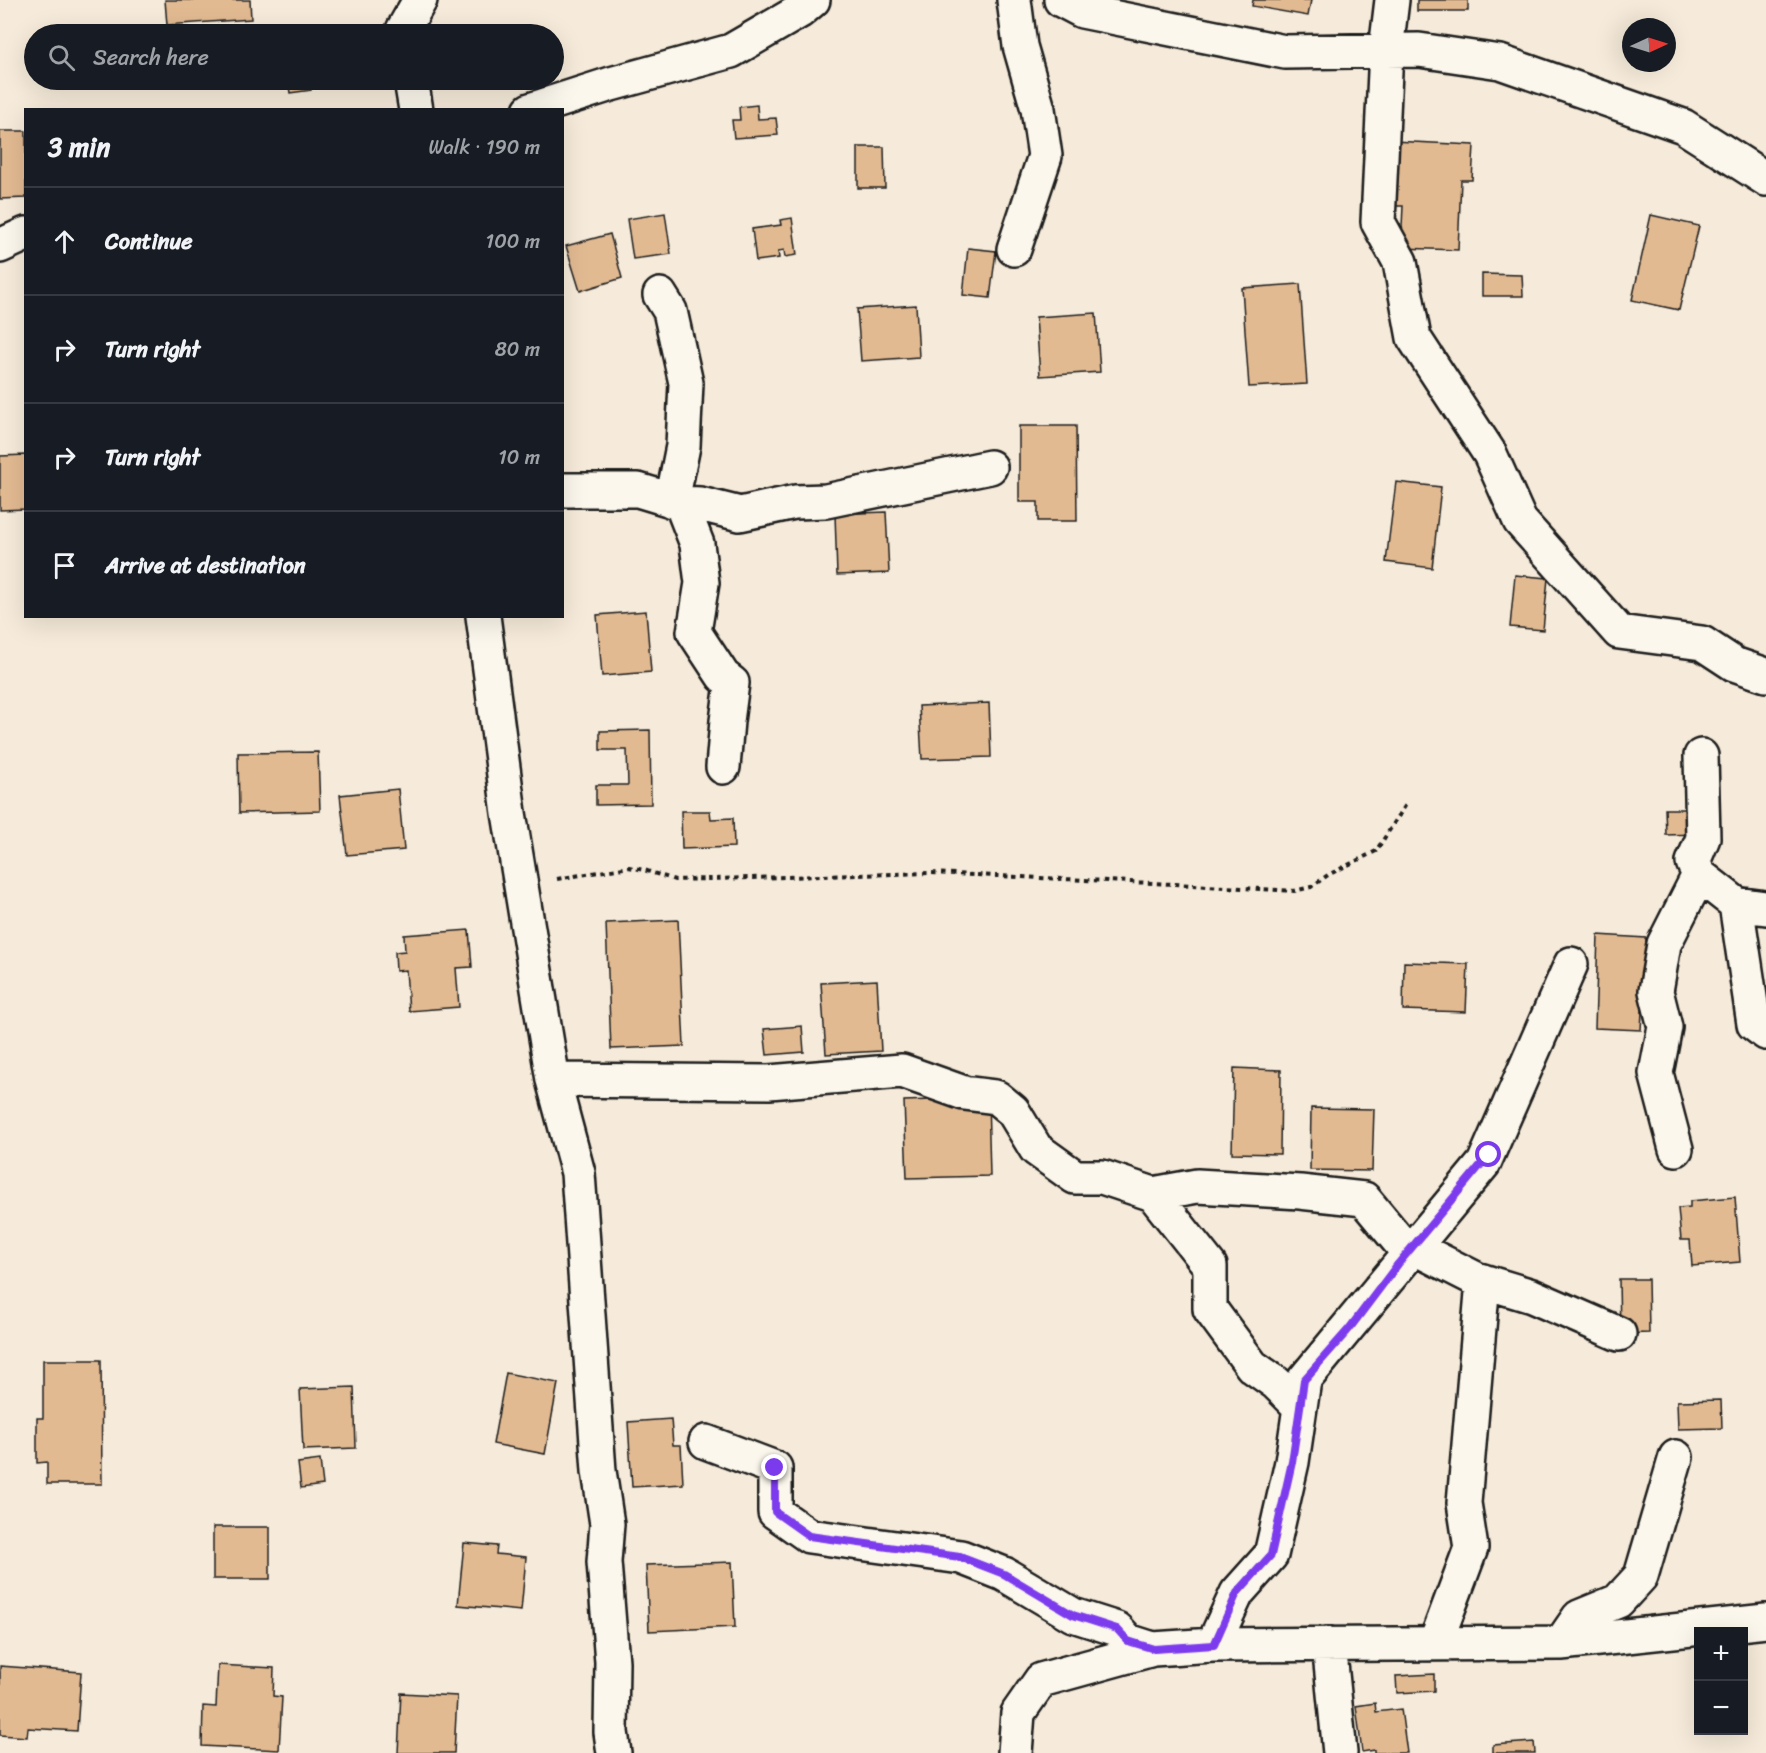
<!DOCTYPE html>
<meta charset="utf-8">
<style>
:root{--surface:#171b24;--page:#242831;--text:#f1f3f6;--muted:#9ea1a6;--line:#363941}
body{margin:0;font-family:Sriracha,sans-serif;background:var(--page);color:var(--text)}
.controls{position:absolute;right:18px;bottom:18px;display:grid;overflow:hidden;border-radius:0px;box-shadow:0 6px 24px #0002}
.controls button{width:54px;height:54px;display:grid;place-items:center;padding:0;border:0;border-bottom:2px solid var(--line);background:var(--surface);color:var(--text);font:30px sans-serif}
.compass{position:absolute;left:1622px;top:18px;width:54px;height:54px;border-radius:50%;background:var(--surface);box-shadow:0 6px 24px #0002;rotate:86deg}
.stop{position:absolute;width:18px;height:18px;margin:-14px;border:4px solid #7c3aed;border-radius:50%;background:#fff}
.stop.end{background:#7c3aed;border-color:#fff;box-shadow:0 2px 6px #0008}
.list{margin:0;padding:0;list-style:none}
h2{display:flex;justify-content:space-between;align-items:center;height:78px;margin:0;padding:0 24px;font-size:26px}
h2 small{font-size:20px;font-weight:400;color:var(--muted)}
.list li{display:grid;grid-template-columns:39px 1fr auto;gap:18px;align-items:center;box-sizing:border-box;height:108px;padding:0 24px;border-top:2px solid var(--line)}
.list b{display:block;font-size:22px;white-space:nowrap}
.list em{font-size:20px;font-style:normal;color:var(--muted)}
.icon{flex:none;width:33px;height:33px;fill:none;stroke:currentColor;stroke-width:2;stroke-linecap:round;stroke-linejoin:round}
.map{position:relative;flex:none;width:1766px;height:1753px;overflow:hidden}
.search{position:absolute;background:var(--surface);box-shadow:0 6px 24px #0002;left:24px;top:24px;width:540px;height:66px;display:flex;align-items:center;gap:15px;box-sizing:border-box;padding:0 21px;border-radius:33px;color:var(--muted);font-size:22px}
.panel{position:absolute;background:var(--surface);box-shadow:0 6px 24px #0002;left:24px;top:108px;width:540px;height:510px;border-radius:0px}
.map>svg:first-child{display:block}
.building{fill:#e2ba92;stroke:#1c1c1c;stroke-width:1.5}
.lines{fill:none;stroke-linecap:round;stroke-linejoin:round}
.minor-casing{stroke:#1c1c1c;stroke-width:38}
.path{stroke:#1c1c1c;stroke-width:4;stroke-dasharray:4.5 4.5;stroke-linecap:butt}
.minor{stroke:#fbf7ec;stroke-width:33}
.route{stroke:#7c3aed;stroke-width:8}
</style>
<div class="map">
<svg width="1766" height="1753" viewBox="0 0 1766 1753">
<rect width="100%" height="100%" fill="#f6ebda"/>
<filter id="ink" filterUnits="userSpaceOnUse"><feTurbulence type="fractalNoise" baseFrequency=".0167" numOctaves="2"/><feDisplacementMap in="SourceGraphic" scale="12" xChannelSelector="R" yChannelSelector="G"/><feConvolveMatrix kernelMatrix="1 2 1 2 8 2 1 2 1" color-interpolation-filters="sRGB"/></filter>
<g filter="url(#ink)">
<path class="building" d="M165,0H250L251,19L167,25Z
M1253,0H1311L1308,16L1252,6Z
M1417,0H1468V11H1417Z
M288,80H310L311,90L290,93Z
M757,105L758,119L776,118L778,135L734,138L732,120H740L739,107Z
M0,131H26V198L0,199Z
M1392,141L1474,145L1472,180H1461L1458,250L1401,248L1403,206H1389Z
M858,147H884L885,188H858Z
M665,213L671,254L633,259L627,219Z
M1651,215L1699,226L1679,310L1632,300Z
M792,218L797,255L785,257L784,250L778,251L779,258L756,261L752,229L781,225L780,220Z
M610,234L622,278L580,291L566,246Z
M968,248L996,251L990,298L963,295Z
M1482,274L1522,275L1523,296H1482Z
M1300,284L1307,384L1249,387L1242,288Z
M916,305L919,357L861,361L857,309Z
M1096,313L1100,372L1040,376L1036,317Z
M1019,426H1076L1077,521H1038V502H1019Z
M26,455V509L0,510V456Z
M1396,482L1441,487L1432,568L1386,562Z
M886,512L889,573L837,575L835,514Z
M1515,575L1548,578L1543,630L1510,627Z
M646,611L651,672L602,676L597,615Z
M989,703L991,757L922,759L919,706Z
M650,730L651,804L596,805V785H628L627,750H600V731Z
M318,752L320,811L239,813L238,753Z
M398,789L404,850L347,855L340,795Z
M1665,809H1695L1696,834L1666,835Z
M681,811H710L711,819L733,818L734,847L682,849Z
M678,920L684,1046L611,1049L606,923Z
M469,930L472,967L456,968L459,1007L409,1011L406,970L396,971L395,952L405,951L404,935Z
M1598,935L1646,938L1641,1030L1595,1028Z
M1404,962L1468,964L1466,1012L1403,1010Z
M877,980L881,1051L826,1054L821,983Z
M802,1026L804,1052L767,1055L764,1029Z
M1234,1068L1281,1070L1280,1154L1232,1153Z
M988,1098L990,1176L907,1178L904,1101Z
M1311,1108L1374,1109L1372,1171L1310,1170Z
M1735,1197L1740,1262L1692,1266L1690,1240H1681L1678,1208L1690,1207V1201Z
M1619,1279H1648L1649,1333L1620,1334Z
M43,1360H101L102,1484H47V1462L37,1463V1418H43Z
M506,1373L558,1383L545,1454L493,1444Z
M354,1387L356,1448L303,1450L300,1389Z
M1721,1400L1722,1428L1678,1429L1677,1401Z
M671,1419L673,1445H681L683,1484L632,1487L628,1422Z
M320,1460L323,1485L301,1488L298,1463Z
M213,1527H270V1579H213Z
M464,1543L497,1546L496,1554L526,1557L521,1611L458,1605Z
M732,1562L735,1627L649,1631L646,1565Z
M218,1665L274,1668L273,1696L282,1697L279,1750L202,1746L203,1706L216,1707Z
M0,1666L81,1672L77,1731L28,1728L27,1737L0,1735Z
M1434,1674V1691L1397,1693L1396,1676Z
M401,1693L457,1696L454,1753H398Z
M1375,1703L1376,1712L1401,1709L1407,1753H1374V1750L1362,1752L1356,1706Z
M1534,1742L1535,1753H1493V1745Z"/>
<g class="lines">
<defs>
<path id="minor" d="M1014,0L1020,46L1038,109L1045,156L1014,249
M1061,0L1082,11L1285,52L1419,50L1500,62L1683,126L1766,179
M1392,0L1386,50L1378,222L1400,262L1414,338L1490,454L1520,521L1619,632L1702,643L1734,664L1766,675
M404,34L403,30L420,0
M411,80L416,110
M530,110L611,84L731,51L800,11L813,0
M0,246L26,234
M660,295L670,311L686,383L683,446L672,501
M562,490H638L681,503L697,544L702,583L694,632L723,676L732,683L727,721L723,767
M681,503L700,504L740,514L795,502L826,501L990,467
M483,616L509,813L553,1080L578,1173L599,1471L607,1524L604,1562L612,1662L611,1732L614,1753
M1701,756L1703,838L1693,862L1699,875L1736,904L1754,1024L1766,1033
M1736,904L1766,908
M553,1080L769,1082L902,1071L964,1093L996,1097L1013,1111L1036,1149L1075,1177H1102L1153,1194L1197,1186L1300,1192L1364,1199L1408,1252
M1676,1149L1656,1073L1665,1027L1656,991L1664,944L1699,875
M1153,1194L1210,1266V1309L1252,1366L1276,1383L1300,1407
M1413,1247L1476,1279L1532,1296L1619,1334
M706,1442L775,1468V1512L809,1536L961,1557L1004,1574L1073,1615L1117,1629L1128,1641L1153,1649
M1561,1643L1579,1617L1618,1601L1641,1576L1676,1457
M1329,1644L1340,1753
M1435,1644L1471,1548L1464,1503L1483,1281
M1213,1645L1561,1643L1766,1621
M1015,1753L1018,1713L1041,1680L1153,1649L1213,1645L1237,1593L1271,1555L1292,1462L1304,1380L1484,1163L1571,964"/>
</defs>
<use href="#minor" class="minor-casing"/>
<path class="path" d="M557,879L629,867L644,870L675,880L931,873L1174,884L1294,891L1311,887L1328,875L1376,851L1407,803"/>
<use href="#minor" class="minor"/>
</g>
</g>
<g class="lines" filter="url(#ink)">
<path class="route" d="M775,1468V1512L809,1536L960,1557L1004,1574L1073,1615L1117,1629L1128,1641L1154,1649L1214,1645L1237,1593L1271,1555L1292,1462L1304,1380L1349,1329L1398,1264L1489,1155"/>
</g>
</svg>
<div class="controls">
<button>+</button>
<button>−</button>
</div>
<svg class="compass" viewBox="-18 -18 36 36"><path d="M0-13l5 13h-10z" fill="#e53935"/><path d="M0 13l5-13h-10z" fill="#9ea1a6"/></svg>
<div class="stop" style="left:1489px;top:1155px"></div>
<div class="stop end" style="left:775px;top:1468px"></div>
<div class="search"><svg class="icon" aria-label="search" viewBox="0 0 24 24"><circle cx="10" cy="10" r="6"/><path d="M15 15l6 6"/></svg>Search here</div>
<section class="panel">
<h2>3 min<small>Walk · 190 m</small></h2>
<ul class="list">
<li><svg class="icon" aria-label="ahead" viewBox="0 0 24 24"><path d="M12 20V5M6 11l6-6 6 6"/></svg><div><b>Continue</b></div><em>100 m</em></li>
<li><svg class="icon" aria-label="right" viewBox="0 0 24 24"><path d="M7 20v-9h11M14 6l5 5-5 5"/></svg><div><b>Turn right</b></div><em>80 m</em></li>
<li><svg class="icon" aria-label="right" viewBox="0 0 24 24"><path d="M7 20v-9h11M14 6l5 5-5 5"/></svg><div><b>Turn right</b></div><em>10 m</em></li>
<li><svg class="icon" aria-label="arrive" viewBox="0 0 24 24"><path d="M6 21V4h12l-3 4 3 4H6"/></svg><div><b>Arrive at destination</b></div></li>
</ul>
</section>
</div>
